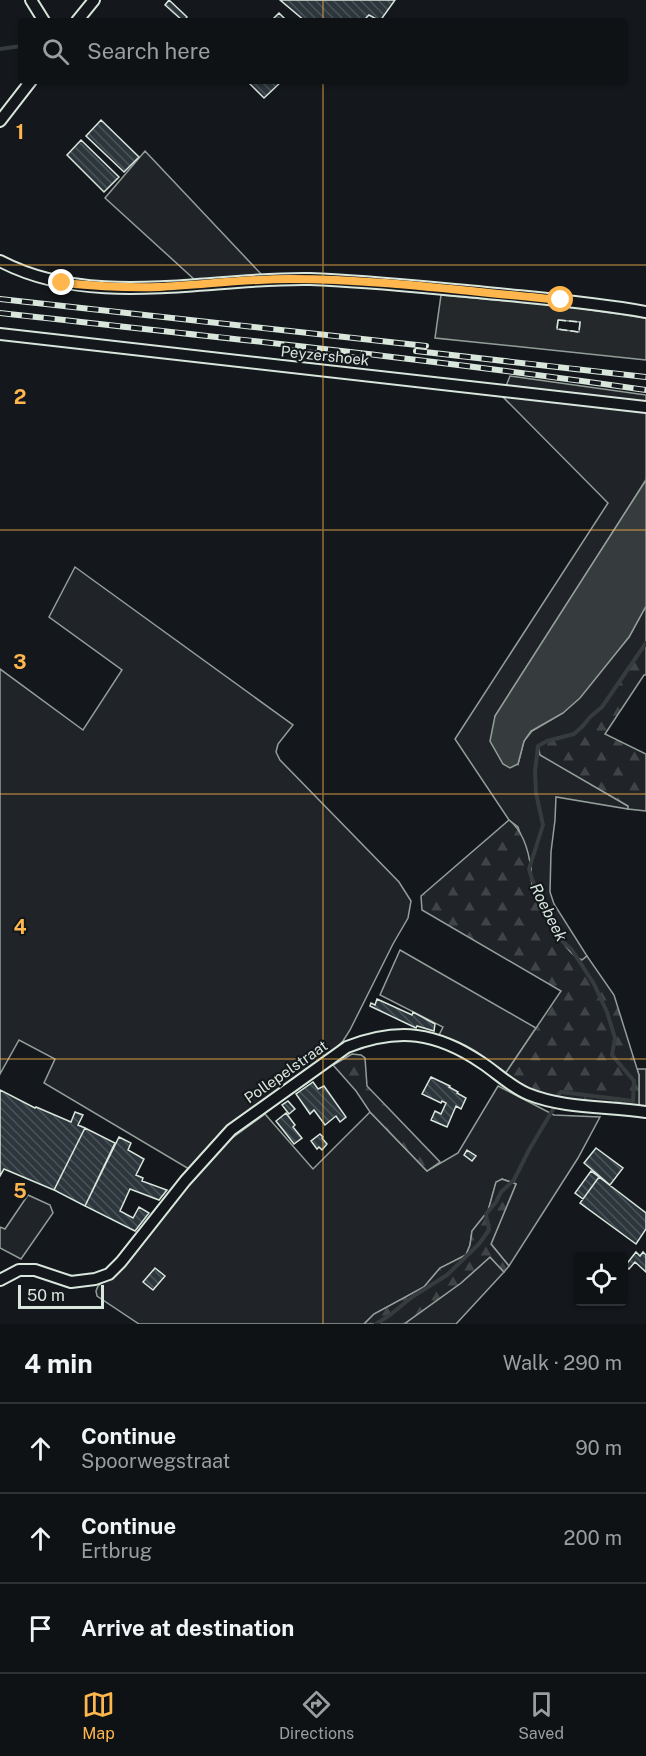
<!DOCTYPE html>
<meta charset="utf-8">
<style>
:root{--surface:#0f1215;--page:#1d2022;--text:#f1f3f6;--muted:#9b9ea0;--line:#2f3234;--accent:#ffb74d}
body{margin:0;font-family:"Public Sans",sans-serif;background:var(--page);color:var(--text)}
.controls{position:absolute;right:18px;bottom:18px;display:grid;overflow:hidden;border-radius:6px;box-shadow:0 2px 4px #0004}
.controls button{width:54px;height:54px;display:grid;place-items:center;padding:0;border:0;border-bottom:2px solid var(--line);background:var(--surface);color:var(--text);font:30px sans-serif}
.scale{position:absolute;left:18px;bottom:15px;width:86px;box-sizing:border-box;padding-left:6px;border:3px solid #d8e6dc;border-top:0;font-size:16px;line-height:21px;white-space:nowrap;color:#d8e6dc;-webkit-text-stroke:4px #14181c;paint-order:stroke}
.stop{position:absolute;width:18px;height:18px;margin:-14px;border:4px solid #ffb74d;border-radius:50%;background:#fff}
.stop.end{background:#ffb74d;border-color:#fff;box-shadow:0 2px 6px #0008}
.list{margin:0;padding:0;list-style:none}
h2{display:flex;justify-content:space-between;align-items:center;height:78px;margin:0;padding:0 24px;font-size:26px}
h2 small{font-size:20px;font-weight:400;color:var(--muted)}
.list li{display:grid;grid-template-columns:39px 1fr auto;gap:18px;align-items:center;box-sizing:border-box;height:90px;padding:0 24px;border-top:2px solid var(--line)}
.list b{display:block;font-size:22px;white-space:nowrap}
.list p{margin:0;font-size:20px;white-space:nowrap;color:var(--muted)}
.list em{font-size:20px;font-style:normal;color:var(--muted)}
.icon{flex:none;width:33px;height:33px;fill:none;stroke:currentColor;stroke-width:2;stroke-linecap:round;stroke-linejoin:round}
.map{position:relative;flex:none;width:646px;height:1324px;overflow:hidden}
.search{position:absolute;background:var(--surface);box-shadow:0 2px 4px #0004;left:18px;right:18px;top:18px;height:66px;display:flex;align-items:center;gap:15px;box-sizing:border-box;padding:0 21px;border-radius:6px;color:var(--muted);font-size:22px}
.sheet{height:348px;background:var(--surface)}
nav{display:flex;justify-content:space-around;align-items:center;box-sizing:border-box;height:84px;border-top:2px solid var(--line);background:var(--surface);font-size:16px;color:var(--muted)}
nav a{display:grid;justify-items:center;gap:3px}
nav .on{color:var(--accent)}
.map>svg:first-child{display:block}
.grass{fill:#202428;stroke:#939e99;stroke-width:1.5}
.forest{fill:url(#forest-firs);stroke:#939e99;stroke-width:1.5}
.parking{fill:#24282b;stroke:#939e99;stroke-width:1.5;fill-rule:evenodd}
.water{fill:#363b3e;stroke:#939e99;stroke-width:1.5}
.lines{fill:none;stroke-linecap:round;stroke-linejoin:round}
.stream{stroke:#363b3e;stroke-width:4}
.building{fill:url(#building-back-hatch);stroke:#d8e6dc;stroke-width:1.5}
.minor-casing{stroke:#d8e6dc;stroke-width:14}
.minor{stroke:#14181c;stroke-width:10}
.rail-casing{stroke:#d8e6dc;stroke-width:6}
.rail{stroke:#14181c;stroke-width:4;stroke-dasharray:11;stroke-linecap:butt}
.fence{stroke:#d8e6dc;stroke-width:1.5;stroke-dasharray:8 3;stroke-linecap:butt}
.route{stroke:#ffb74d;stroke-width:8}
.grid{fill:none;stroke:#ffb74d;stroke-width:1.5;stroke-opacity:0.55}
.labels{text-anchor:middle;stroke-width:4.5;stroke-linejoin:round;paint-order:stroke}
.street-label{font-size:15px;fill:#d8e6dc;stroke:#14181c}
.water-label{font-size:16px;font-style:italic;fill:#d8e6dc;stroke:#14181c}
.grid-label{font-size:20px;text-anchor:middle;font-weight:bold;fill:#ffb74d;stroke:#14181c;stroke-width:4.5;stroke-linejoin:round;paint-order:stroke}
</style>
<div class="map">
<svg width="646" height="1324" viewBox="0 0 646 1324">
<defs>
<pattern id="forest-firs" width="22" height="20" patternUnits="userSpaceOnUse" patternTransform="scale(1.5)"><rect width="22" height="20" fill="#202428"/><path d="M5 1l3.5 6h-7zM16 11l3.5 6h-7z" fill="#404447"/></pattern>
<pattern id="building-back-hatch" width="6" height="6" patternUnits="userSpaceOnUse" patternTransform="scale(1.5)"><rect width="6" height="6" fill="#2c363c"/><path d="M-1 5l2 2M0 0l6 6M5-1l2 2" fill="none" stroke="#4a5358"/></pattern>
</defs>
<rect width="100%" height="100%" fill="#14181c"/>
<path class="grass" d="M145,151L262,275L195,280L105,198Z
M510,376L646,395V480L495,716L518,764L524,741L532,731L563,713L629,637L646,606V643L602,707L590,717L574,734L547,741L541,755L628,806V809L556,797L555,820L551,852L550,892L554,904L587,956L582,960L575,958L553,930L531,882V867L518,827L509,820L455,739L608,503L502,396Z
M75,567L293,725L278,744L276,752L280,760L399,882L411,901L408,918L393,944L350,1030L343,1041L333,1051L223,1130L189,1169L44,1083L55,1059L19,1040L0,1074V669L83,730L122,670L49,617Z
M400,950L536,1028L505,1074C483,1055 467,1043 439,1035L443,1027L380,995Z
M637,1069H646V1108L639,1106V1075Z
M498,1086L554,1115L600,1117L578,1158L509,1266L491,1244L516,1184L502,1179L496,1183L488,1211L472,1231L470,1245L466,1255L440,1268L424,1287L374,1314L364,1324H139L97,1296L96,1291L98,1286L110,1277L197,1172L228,1141L265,1114L313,1169L370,1112L427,1171L458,1153Z
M28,1195L50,1205L53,1213L21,1259L0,1248V1227L5,1229Z
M490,1257L504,1272L456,1324H404L461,1283Z"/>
<path class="forest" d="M646,643V675H644L605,734L646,754V811L628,809V806L540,755L538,746L547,741L574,734L583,726L590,717L602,707Z
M509,820C523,831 529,852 531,870C531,874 531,879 532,884C537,901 565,955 582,960L587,956L614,995L639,1075V1106L550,1097L526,1088L505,1074L561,991L422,910L421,896Z
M352,1054L361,1055L365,1058L367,1086L440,1162L427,1171L370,1112L356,1091L333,1065Z
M502,1179L516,1184L491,1244L509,1266L504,1272L490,1257L461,1283L404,1324H364L374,1314L424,1287L440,1268L466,1255L470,1245L472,1231L488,1211L496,1182Z"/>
<path class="parking" d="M441,295L563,306L646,318V360L435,338ZM558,320L580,322L579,332L557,329Z"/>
<path class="water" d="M646,480V606L629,637L580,698L563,713L531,731L524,741L518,764L510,768L503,764L490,741L495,716Z"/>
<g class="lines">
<path class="stream" d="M0,49L21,46
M557,1096L561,1092L633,1101L634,1081L612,1055L615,1038L607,1012L594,984L572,950L559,938L555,931L532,879L529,869L543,825L536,793L535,772L538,746L547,741L574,734L583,726L590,717L602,707L646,643
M376,1324L390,1315L412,1297L447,1275L479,1244L489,1230L486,1214L496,1202L501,1192L514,1180L529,1150L555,1106"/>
</g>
<path class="building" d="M169,0L187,17L183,21L165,5Z
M280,0H395L380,21L369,15L363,21H305Z
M279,13L287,21H271Z
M247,81H282L264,98Z
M101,120L139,157L124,172L86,136Z
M81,140L119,177L104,192L67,155Z
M377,999L412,1015L413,1012L435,1024L434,1031L417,1026L416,1028L370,1006L371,1003L375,1005Z
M431,1077L450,1086L449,1087L458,1092L457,1093L466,1098L461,1109L456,1106L447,1127L431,1120L435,1111L441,1114L446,1103L442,1101L441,1103L422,1094Z
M313,1082L318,1089L324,1086L346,1117L340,1122L336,1116L325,1125L314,1110L310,1114L296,1094Z
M0,1090L35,1108L36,1107L71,1122L75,1112L83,1115L78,1125L85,1128L54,1190L4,1169L0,1176Z
M288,1101L295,1109L289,1114L282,1105Z
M286,1113L295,1125L293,1127L302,1138L294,1144L276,1121Z
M85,1128L115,1143L85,1206L54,1190Z
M320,1134L323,1137L322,1138L327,1144L322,1150L319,1147L317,1149L311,1141Z
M119,1137L131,1143L128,1150L144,1159L136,1175L143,1178L142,1181L167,1190L159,1200L130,1189L120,1211L133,1218L139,1207L149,1213L135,1231L85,1206Z
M596,1148L623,1168L610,1185L584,1163Z
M467,1150L476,1156L472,1161L464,1155Z
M591,1171L599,1177L583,1199L575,1193Z
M599,1177L646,1213V1229L636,1244L580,1203Z
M636,1252L640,1256L643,1252L646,1255V1272L635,1262L629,1269L625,1266Z
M155,1268L165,1276L153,1290L143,1282Z"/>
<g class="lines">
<defs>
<path id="minor" d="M31,0L44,21
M77,21L94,0
M0,121L31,81
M0,261C93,310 209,277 310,279C366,281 422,287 478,292C534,298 591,302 646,312
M0,334L646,407
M0,1280L19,1270H35L71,1282L95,1279L109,1274L121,1262L185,1181L231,1130L347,1047C399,1027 436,1032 482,1063C496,1072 512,1088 528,1094C565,1109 607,1106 646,1112"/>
</defs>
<use href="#minor" class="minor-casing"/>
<use href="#minor" class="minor"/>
<defs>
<path id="rail" d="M0,299L426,346
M0,313C215,337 431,359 646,390
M416,351L646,377"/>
</defs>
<use href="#rail" class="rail-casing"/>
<use href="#rail" class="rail"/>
<path class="fence" d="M558,320L580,322L579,332L557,329Z"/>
</g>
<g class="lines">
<path class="route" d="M62,283C94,286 126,288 158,287C201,285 245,279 289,279C380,279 471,292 561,300"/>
</g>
<path class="grid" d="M323,0V21M323,81V1324M0,265H646M0,530H646M0,794H646M0,1059H646"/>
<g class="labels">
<g class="street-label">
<text transform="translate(325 356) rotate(6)" y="5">Peyzershoek</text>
<text transform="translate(286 1072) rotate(-35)" y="5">Pollepelstraat</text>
</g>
<g class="water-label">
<text transform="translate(549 912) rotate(63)" y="6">Roebeek</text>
</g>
</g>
<g class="grid-label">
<text x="20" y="139">1</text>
<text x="20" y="404">2</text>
<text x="20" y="669">3</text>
<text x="20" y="934">4</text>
<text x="20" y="1198">5</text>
</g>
</svg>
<div class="controls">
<button><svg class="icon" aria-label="locate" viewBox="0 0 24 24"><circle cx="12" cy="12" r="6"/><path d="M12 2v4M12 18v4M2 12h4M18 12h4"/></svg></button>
</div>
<div class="scale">50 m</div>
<div class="stop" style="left:561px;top:300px"></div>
<div class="stop end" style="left:62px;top:283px"></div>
<div class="search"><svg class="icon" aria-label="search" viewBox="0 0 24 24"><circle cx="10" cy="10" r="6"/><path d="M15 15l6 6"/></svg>Search here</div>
</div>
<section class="sheet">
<h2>4 min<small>Walk · 290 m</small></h2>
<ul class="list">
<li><svg class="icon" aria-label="ahead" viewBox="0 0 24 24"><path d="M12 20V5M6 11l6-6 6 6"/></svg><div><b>Continue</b><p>Spoorwegstraat</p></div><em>90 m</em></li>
<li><svg class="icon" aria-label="ahead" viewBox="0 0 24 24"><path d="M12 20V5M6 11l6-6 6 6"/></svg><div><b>Continue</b><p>Ertbrug</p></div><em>200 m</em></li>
<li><svg class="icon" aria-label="arrive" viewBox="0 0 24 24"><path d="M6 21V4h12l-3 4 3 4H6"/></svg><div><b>Arrive at destination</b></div></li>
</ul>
</section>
<nav>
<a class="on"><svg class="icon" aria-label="map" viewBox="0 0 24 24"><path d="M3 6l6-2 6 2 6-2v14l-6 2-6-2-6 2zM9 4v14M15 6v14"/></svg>Map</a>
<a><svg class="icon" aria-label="directions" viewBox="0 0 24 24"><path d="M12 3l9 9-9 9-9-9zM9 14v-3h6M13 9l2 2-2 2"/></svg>Directions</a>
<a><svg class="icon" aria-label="saved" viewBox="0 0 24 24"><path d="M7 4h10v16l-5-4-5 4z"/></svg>Saved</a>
</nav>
